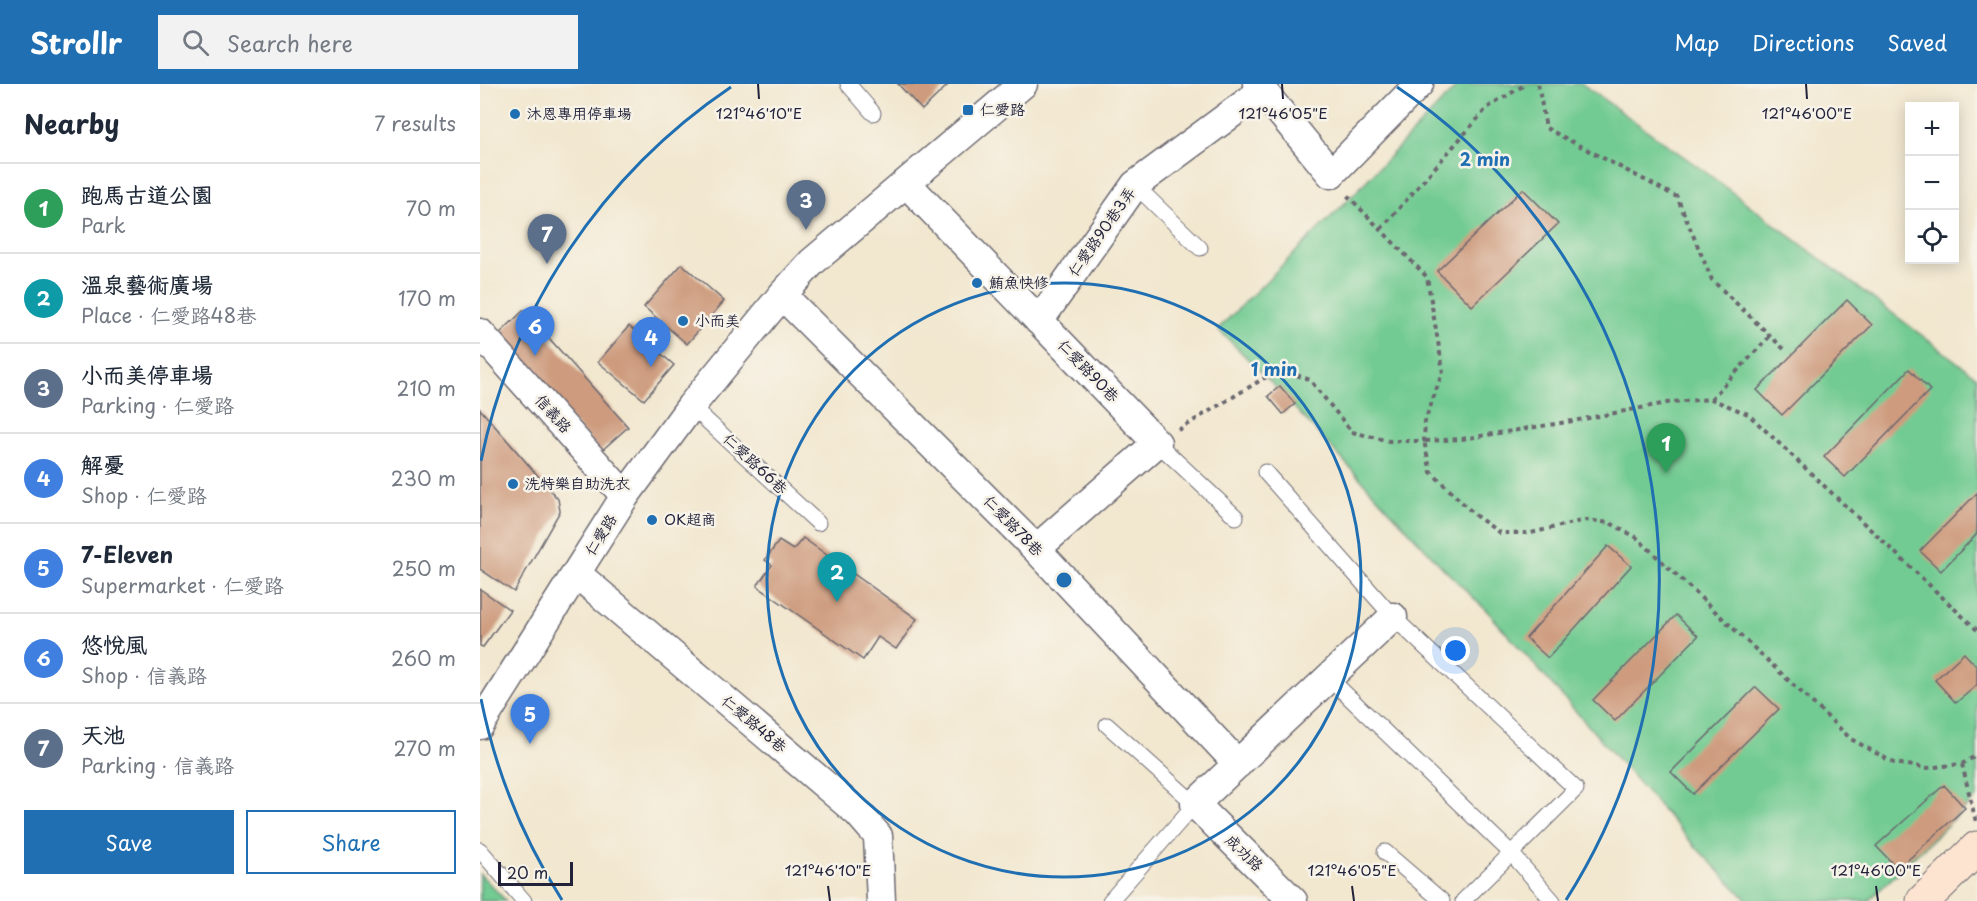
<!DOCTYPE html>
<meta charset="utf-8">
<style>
:root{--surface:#fff;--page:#f2f2f3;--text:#1f2937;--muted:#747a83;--line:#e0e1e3;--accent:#1f6fb2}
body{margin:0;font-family:"Playpen Sans","LXGW WenKai TC",sans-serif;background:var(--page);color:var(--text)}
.controls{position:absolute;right:18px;top:18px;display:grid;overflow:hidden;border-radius:0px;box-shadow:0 3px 15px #0003}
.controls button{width:54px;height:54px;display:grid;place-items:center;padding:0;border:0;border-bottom:2px solid var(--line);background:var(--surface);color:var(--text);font:30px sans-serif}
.scale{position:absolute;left:18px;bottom:15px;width:75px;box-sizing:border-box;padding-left:6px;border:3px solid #22223b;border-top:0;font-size:16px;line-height:21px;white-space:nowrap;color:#22223b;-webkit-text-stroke:4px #f7f3e8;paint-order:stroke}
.you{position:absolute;left:976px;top:567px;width:21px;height:21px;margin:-15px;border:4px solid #fff;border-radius:50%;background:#1a73e8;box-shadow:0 0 0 9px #1a73e833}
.badge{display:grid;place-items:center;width:39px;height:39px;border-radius:50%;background:var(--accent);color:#fff;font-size:20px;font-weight:700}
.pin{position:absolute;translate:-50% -50px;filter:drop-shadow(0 2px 3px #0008)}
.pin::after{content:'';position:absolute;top:32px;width:21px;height:18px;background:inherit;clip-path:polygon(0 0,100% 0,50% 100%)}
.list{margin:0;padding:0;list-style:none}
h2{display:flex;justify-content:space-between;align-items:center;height:78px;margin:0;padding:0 24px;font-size:26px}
h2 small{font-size:20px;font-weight:400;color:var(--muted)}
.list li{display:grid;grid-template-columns:39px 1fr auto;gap:18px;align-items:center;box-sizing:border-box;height:90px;padding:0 24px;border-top:2px solid var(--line)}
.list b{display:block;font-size:22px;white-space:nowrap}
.list p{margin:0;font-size:20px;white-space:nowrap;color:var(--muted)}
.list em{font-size:20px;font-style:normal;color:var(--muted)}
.actions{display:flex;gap:12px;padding:18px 24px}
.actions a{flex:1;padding:14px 0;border:2px solid var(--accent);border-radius:0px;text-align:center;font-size:21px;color:var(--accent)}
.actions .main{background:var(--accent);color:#fff}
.icon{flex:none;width:33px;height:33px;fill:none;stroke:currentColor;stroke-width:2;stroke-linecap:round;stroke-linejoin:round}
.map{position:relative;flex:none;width:1497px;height:817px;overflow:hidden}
header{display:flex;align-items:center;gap:36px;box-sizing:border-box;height:84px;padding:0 30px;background:var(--accent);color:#fff}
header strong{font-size:28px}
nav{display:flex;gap:33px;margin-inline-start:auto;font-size:21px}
.search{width:420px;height:54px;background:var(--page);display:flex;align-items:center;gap:15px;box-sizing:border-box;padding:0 21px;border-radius:0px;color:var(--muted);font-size:22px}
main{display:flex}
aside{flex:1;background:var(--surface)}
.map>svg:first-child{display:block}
.green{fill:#72cb92;stroke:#4a7666;stroke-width:1.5}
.building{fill:#ce9b7e}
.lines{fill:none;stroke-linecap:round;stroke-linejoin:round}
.lane-casing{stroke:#6b676f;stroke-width:17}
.street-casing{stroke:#6b676f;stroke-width:31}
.secondary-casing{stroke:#6b676f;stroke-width:35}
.path{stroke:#6b676f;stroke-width:4;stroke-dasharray:4.5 4.5;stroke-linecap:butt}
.lane{stroke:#fff;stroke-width:15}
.street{stroke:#fff;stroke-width:28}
.secondary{stroke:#fde4d1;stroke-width:33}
.ticks{fill:none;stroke:#22223b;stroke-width:2}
.ring{fill:none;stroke:#1f6fb2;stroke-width:3}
.poi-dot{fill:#1f6fb2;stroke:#f7f3e8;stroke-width:2}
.labels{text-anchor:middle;stroke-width:5;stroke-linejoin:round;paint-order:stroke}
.poi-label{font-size:15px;fill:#22223b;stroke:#f7f3e8;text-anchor:start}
.street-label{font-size:15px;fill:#22223b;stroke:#f7f3e8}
.ticks-label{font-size:15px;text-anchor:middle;fill:#22223b;stroke:#f7f3e8;stroke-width:5;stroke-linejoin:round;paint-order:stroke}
.centre{fill:#1f6fb2;stroke:#f7f3e8;stroke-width:3}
.ring-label{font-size:18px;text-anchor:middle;font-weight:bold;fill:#1f6fb2;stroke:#f7f3e8;stroke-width:5;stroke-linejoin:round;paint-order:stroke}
</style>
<header>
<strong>Strollr</strong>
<div class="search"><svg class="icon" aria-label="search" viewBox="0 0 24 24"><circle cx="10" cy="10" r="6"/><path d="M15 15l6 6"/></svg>Search here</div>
<nav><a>Map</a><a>Directions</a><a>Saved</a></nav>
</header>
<main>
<aside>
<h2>Nearby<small>7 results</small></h2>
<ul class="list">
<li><span class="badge" style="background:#2e9e5b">1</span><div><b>跑馬古道公園</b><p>Park</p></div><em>70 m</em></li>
<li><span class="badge" style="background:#0f9aa8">2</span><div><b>溫泉藝術廣場</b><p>Place · 仁愛路48巷</p></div><em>170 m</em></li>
<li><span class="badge" style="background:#5c6f8a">3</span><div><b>小而美停車場</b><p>Parking · 仁愛路</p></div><em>210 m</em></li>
<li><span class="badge" style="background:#3f7fe0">4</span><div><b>解憂</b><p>Shop · 仁愛路</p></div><em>230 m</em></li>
<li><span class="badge" style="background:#3f7fe0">5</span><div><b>7-Eleven</b><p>Supermarket · 仁愛路</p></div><em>250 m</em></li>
<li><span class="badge" style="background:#3f7fe0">6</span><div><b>悠悅風</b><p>Shop · 信義路</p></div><em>260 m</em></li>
<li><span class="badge" style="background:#5c6f8a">7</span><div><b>天池</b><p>Parking · 信義路</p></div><em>270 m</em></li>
</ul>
<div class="actions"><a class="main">Save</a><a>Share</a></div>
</aside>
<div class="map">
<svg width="1497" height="817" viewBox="0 0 1497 817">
<rect width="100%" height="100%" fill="#f7f3e8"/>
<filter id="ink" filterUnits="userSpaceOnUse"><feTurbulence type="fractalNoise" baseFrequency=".0167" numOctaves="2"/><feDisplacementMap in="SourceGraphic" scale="12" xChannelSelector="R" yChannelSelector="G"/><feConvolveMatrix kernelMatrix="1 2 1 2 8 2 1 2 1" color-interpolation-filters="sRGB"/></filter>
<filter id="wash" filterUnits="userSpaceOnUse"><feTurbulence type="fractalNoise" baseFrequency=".008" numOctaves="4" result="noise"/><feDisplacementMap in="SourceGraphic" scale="24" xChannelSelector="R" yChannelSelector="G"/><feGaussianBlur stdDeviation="1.35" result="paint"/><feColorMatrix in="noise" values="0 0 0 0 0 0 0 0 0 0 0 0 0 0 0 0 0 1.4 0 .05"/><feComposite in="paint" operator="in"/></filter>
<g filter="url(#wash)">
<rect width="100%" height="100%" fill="#f2e7cf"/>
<path class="green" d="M979,0H1102L1224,87L1497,293V713L1388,817H1268L1211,758L1007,527L964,485L786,293L738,245L869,115Z
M0,790L26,817H0Z"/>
<g id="blocks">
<path class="building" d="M418,0H469L442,26Z
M1043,105L1078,140L992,222L957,187Z
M202,180L244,217L207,260L164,223Z
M1367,216L1392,241L1302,331L1277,306Z
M44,226L148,343L120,368L16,253Z
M149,242L194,281L164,316L118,278Z
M1429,285L1450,306L1365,393L1344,373Z
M800,302L815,320L803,330L788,312Z
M0,325L78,415L80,427L34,508L0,485Z
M1497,409V450L1461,487L1440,467Z
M323,454L437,535L416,565L398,553L383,576L277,502L292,481L285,476L299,457L313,466Z
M1128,462L1151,482L1068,574L1046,554Z
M0,505L30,526L3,563L0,562Z
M1196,531L1218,552L1135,637L1113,616Z
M1484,569L1497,583V601L1476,619L1455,596Z
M1276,603L1299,625L1213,710L1191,688Z
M1464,701L1485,724L1418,785L1396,762Z"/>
</g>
</g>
<g filter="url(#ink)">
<use href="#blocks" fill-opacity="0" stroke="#6b676f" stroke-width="1.5"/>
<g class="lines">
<defs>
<path id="lane" d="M368,0L393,29
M655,101L720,164
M211,322L338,439
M677,359L756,433
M785,388L913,533L1096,705L983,817
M848,593L1031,769L1073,817
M627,641L715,720L630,817
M0,766L44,817
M905,768L962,817"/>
<path id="street" d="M777,0L851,90L939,0
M427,100L677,359L556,465
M302,211L556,465L758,680
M559,237L655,101L782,7
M0,249L145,412
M97,490L378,729L398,752L401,817
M0,641L145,412L211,322L302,211L332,178L543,0
M813,817L715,720L913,533"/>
<path id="secondary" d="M1443,817L1497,764"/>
</defs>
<use href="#lane" class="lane-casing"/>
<use href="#street" class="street-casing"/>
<use href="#secondary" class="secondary-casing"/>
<path class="path" d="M1058,0L1066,44L1197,113L1232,196L1305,266
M901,145L1007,24L1046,0
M1231,315L1289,253
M698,346L786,293L805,287L830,296L872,348L909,357H944L945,337L963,287L947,193L866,110
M1497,546L1268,330L1231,315L1192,318L1093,337L982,355L944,357L951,388L996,432L1020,449H1051L1105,436L1130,439L1156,453L1371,655L1414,679L1447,684L1482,680L1497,671
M1482,680L1496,738"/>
<use href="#lane" class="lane"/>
<use href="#street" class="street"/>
<use href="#secondary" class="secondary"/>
</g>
</g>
<path class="ticks" d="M278,0L279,15M802,0L803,15M1326,0L1327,15M348,802L350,817M872,802L874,817M1396,802L1398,817"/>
<g class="ring">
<circle cx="584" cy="496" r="297"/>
<path d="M82 816A595 595 0 0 1 1 615M1 377A595 595 0 0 1 251 3M917 3A595 595 0 0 1 1086 816"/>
</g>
<g class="poi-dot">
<rect x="482" y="20" width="12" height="12" rx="3"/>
<circle cx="35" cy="30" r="6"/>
<circle cx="497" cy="199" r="6"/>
<circle cx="203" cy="237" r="6"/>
<circle cx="33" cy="400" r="6"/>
<circle cx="172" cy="436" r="6"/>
</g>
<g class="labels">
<g class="poi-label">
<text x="500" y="31">仁愛路</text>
<text x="47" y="35">沐恩專用停車場</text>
<text x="509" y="204">鮪魚快修</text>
<text x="215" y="242">小而美</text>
<text x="45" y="405">洗特樂自助洗衣</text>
<text x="184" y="441">OK超商</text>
</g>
<g class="street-label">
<text transform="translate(622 148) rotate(-55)" y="5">仁愛路90巷3弄</text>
<text transform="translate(608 287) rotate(46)" y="5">仁愛路90巷</text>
<text transform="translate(73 330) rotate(48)" y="5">信義路</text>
<text transform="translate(275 380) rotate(43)" y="5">仁愛路66巷</text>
<text transform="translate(533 442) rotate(46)" y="5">仁愛路78巷</text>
<text transform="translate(121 451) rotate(-58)" y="5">仁愛路</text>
<text transform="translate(274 640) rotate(40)" y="5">仁愛路48巷</text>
<text transform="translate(764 769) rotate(44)" y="5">成功路</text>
</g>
</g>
<g class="ticks-label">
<text x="279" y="35">121°46'10"E</text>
<text x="803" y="35">121°46'05"E</text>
<text x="1327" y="35">121°46'00"E</text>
<text x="348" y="792">121°46'10"E</text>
<text x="872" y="792">121°46'05"E</text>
<text x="1396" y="792">121°46'00"E</text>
</g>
<circle cx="584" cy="496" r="9" class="centre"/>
<g class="ring-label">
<text x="1005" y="82">2 min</text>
<text x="794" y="292">1 min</text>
</g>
</svg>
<div class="controls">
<button>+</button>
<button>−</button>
<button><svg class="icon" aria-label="locate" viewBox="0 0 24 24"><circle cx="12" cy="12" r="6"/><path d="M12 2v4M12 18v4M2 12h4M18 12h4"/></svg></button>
</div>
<div class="scale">20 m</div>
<div class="you"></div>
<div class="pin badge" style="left:1186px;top:389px;background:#2e9e5b">1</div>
<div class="pin badge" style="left:357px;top:518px;background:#0f9aa8">2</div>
<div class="pin badge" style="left:326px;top:146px;background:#5c6f8a">3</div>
<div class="pin badge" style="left:171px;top:283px;background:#3f7fe0">4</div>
<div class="pin badge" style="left:50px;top:660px;background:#3f7fe0">5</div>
<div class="pin badge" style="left:55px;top:272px;background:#3f7fe0">6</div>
<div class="pin badge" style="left:67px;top:180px;background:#5c6f8a">7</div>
</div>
</main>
